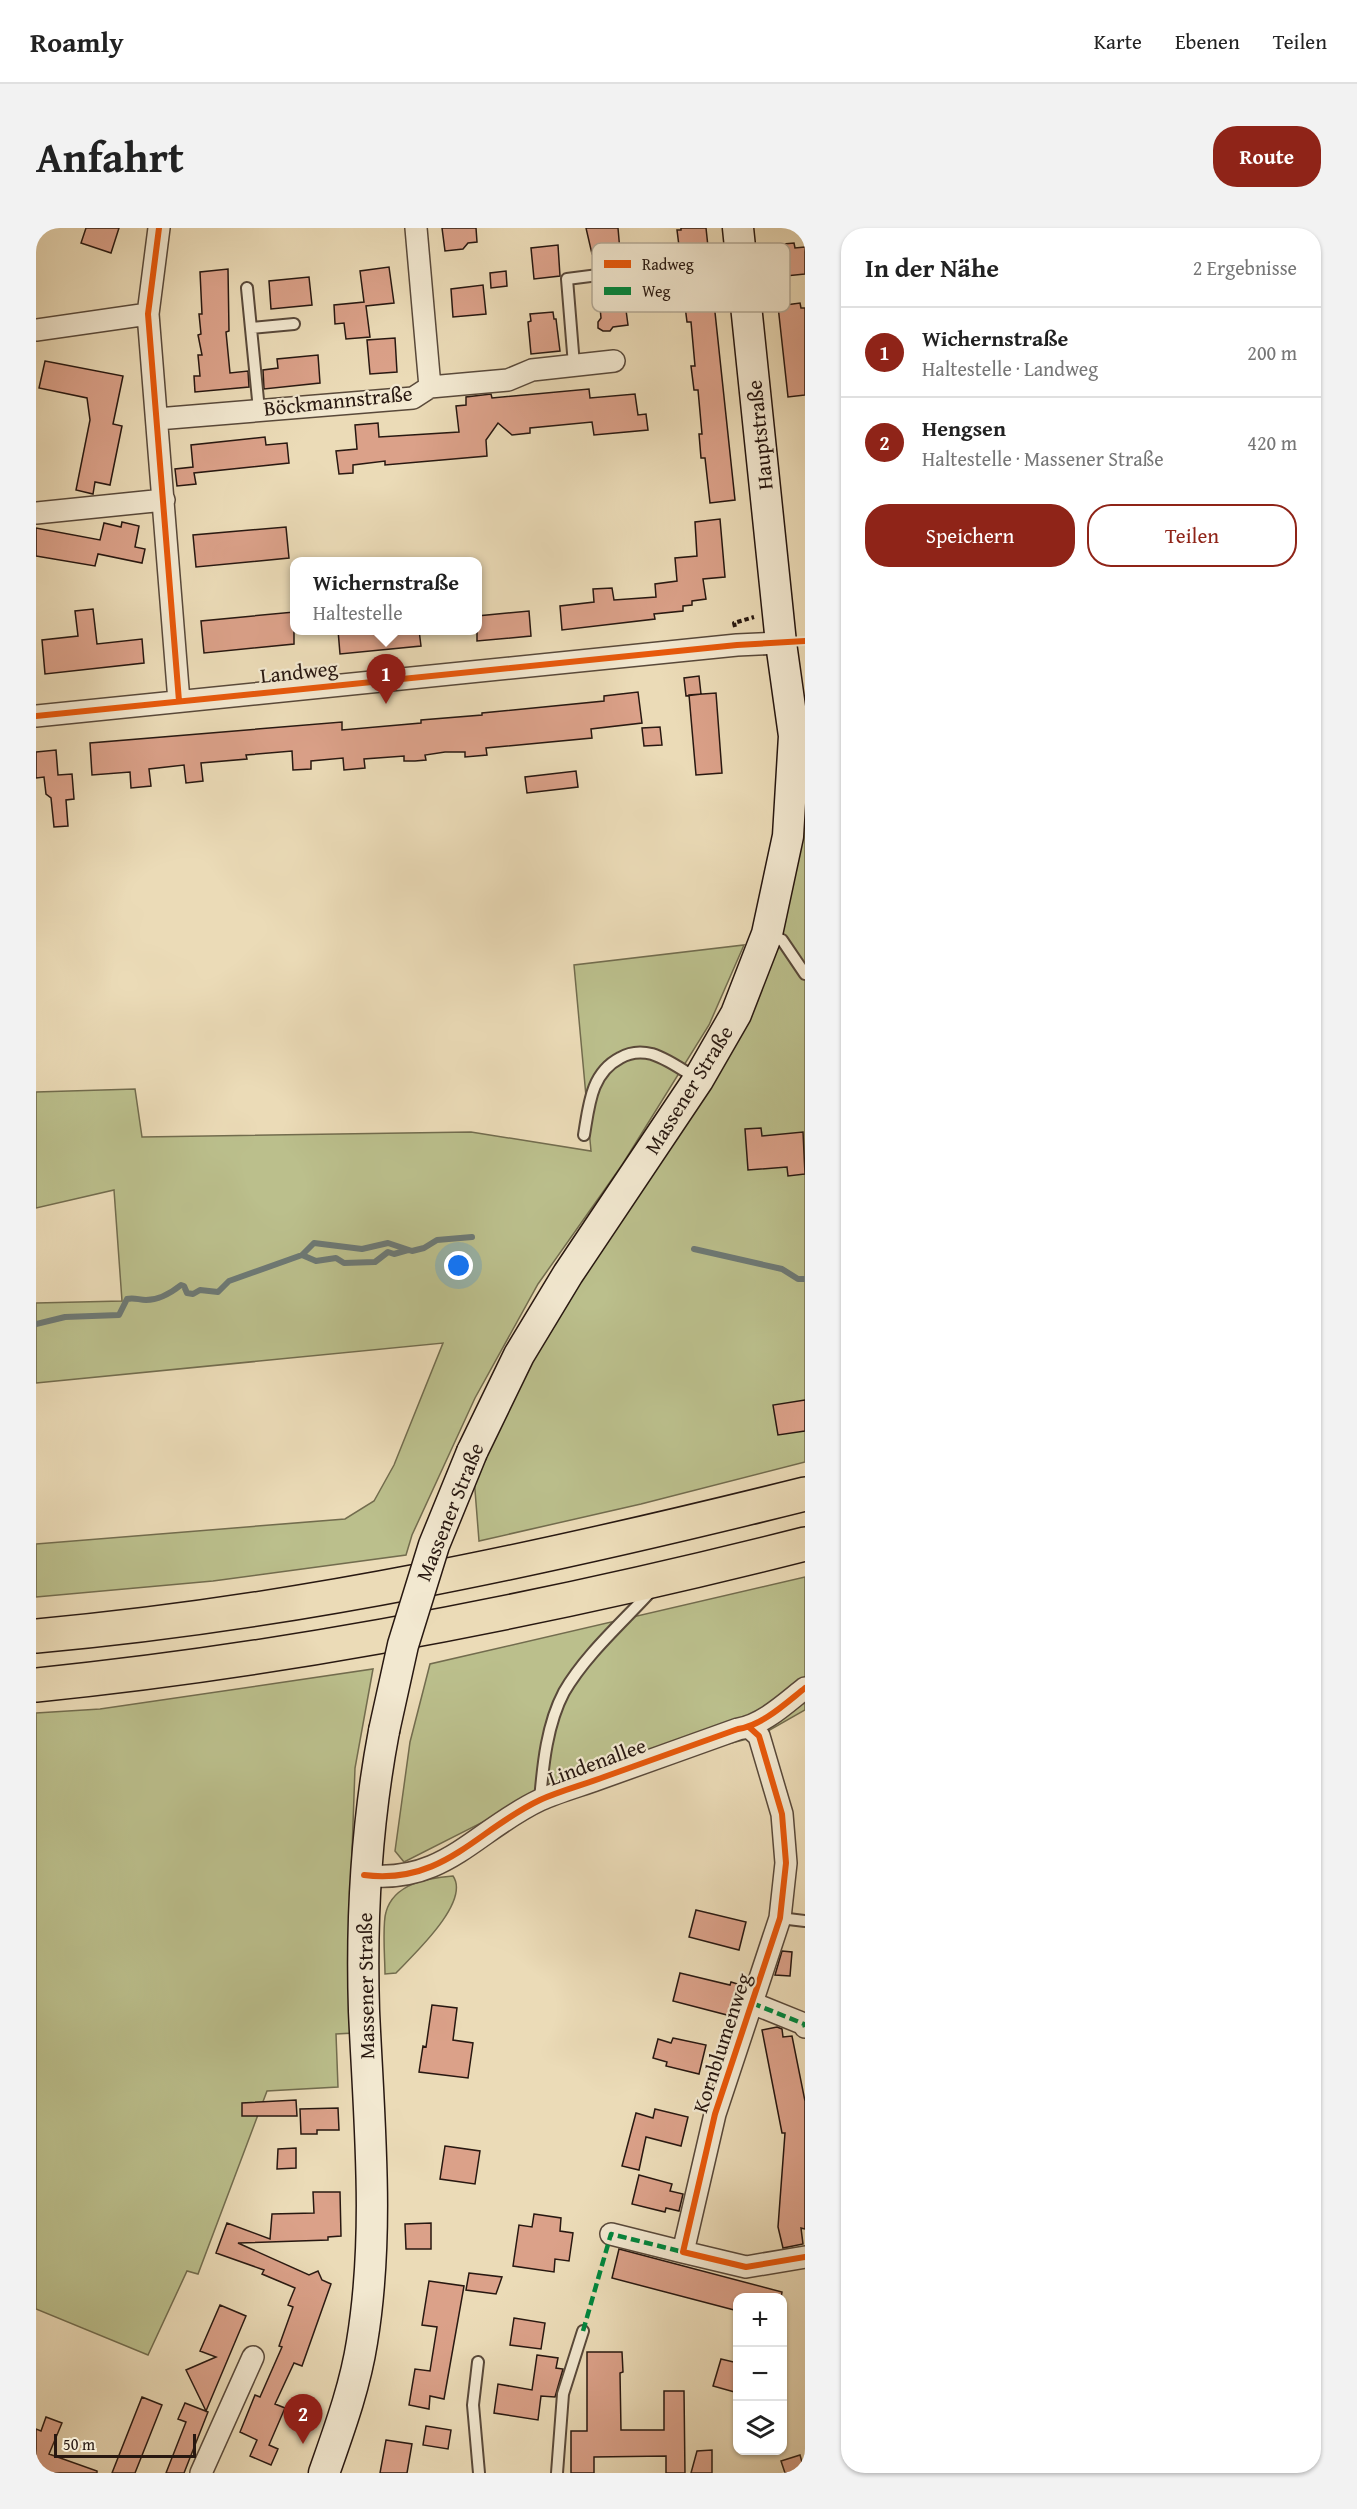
<!DOCTYPE html>
<html lang="de">
<meta charset="utf-8">
<style>
:root{--surface:#fff;--page:#f2f2f2;--text:#222;--muted:#767676;--line:#e0e0e0;--accent:#8f2418}
body{margin:0;font-family:"Gentium Book Plus",serif;background:var(--page);color:var(--text)}
.controls{position:absolute;right:18px;bottom:18px;display:grid;overflow:hidden;border-radius:12px;box-shadow:0 2px 4px #0004}
.controls button{width:54px;height:54px;display:grid;place-items:center;padding:0;border:0;border-bottom:2px solid var(--line);background:var(--surface);color:var(--text);font:30px sans-serif}
.scale{position:absolute;left:18px;bottom:15px;width:142px;box-sizing:border-box;padding-left:6px;border:3px solid #281811;border-top:0;font-size:16px;line-height:21px;white-space:nowrap;color:#281811;-webkit-text-stroke:4px #f2e8d0;paint-order:stroke}
.you{position:absolute;left:423px;top:1038px;width:21px;height:21px;margin:-15px;border:4px solid #fff;border-radius:50%;background:#1a73e8;box-shadow:0 0 0 9px #1a73e833}
.badge{display:grid;place-items:center;width:39px;height:39px;border-radius:50%;background:var(--accent);color:#fff;font-size:20px;font-weight:700}
.pin{position:absolute;translate:-50% -50px;filter:drop-shadow(0 2px 3px #0008)}
.pin::after{content:'';position:absolute;top:32px;width:21px;height:18px;background:inherit;clip-path:polygon(0 0,100% 0,50% 100%)}
.popup{position:absolute;left:254px;top:329px;width:192px;height:78px;box-sizing:border-box;display:grid;place-content:center;border-radius:12px;background:var(--surface);filter:drop-shadow(0 2px 4px #0005);font-size:20px;white-space:nowrap;color:var(--muted)}
.popup b{font-size:22px;color:var(--text)}
.popup::after{content:'';position:absolute;left:50%;top:100%;margin-left:-12px;border:12px solid transparent;border-top-color:var(--surface)}
.list{margin:0;padding:0;list-style:none}
h2{display:flex;justify-content:space-between;align-items:center;height:78px;margin:0;padding:0 24px;font-size:26px}
h2 small{font-size:20px;font-weight:400;color:var(--muted)}
.list li{display:grid;grid-template-columns:39px 1fr auto;gap:18px;align-items:center;box-sizing:border-box;height:90px;padding:0 24px;border-top:2px solid var(--line)}
.list b{display:block;font-size:22px;white-space:nowrap}
.list p{margin:0;font-size:20px;white-space:nowrap;color:var(--muted)}
.list em{font-size:20px;font-style:normal;color:var(--muted)}
.actions{display:flex;gap:12px;padding:18px 24px}
.actions a{flex:1;padding:14px 0;border:2px solid var(--accent);border-radius:24px;text-align:center;font-size:21px;color:var(--accent)}
.actions .main{background:var(--accent);color:#fff}
.icon{flex:none;width:33px;height:33px;fill:none;stroke:currentColor;stroke-width:2;stroke-linecap:round;stroke-linejoin:round}
.map{position:relative;flex:none;width:769px;height:2245px;overflow:hidden;border-radius:24px}
header{display:flex;align-items:center;gap:36px;box-sizing:border-box;height:84px;padding:0 30px;background:var(--surface);border-bottom:2px solid var(--line)}
header strong{font-size:28px}
nav{display:flex;gap:33px;margin-inline-start:auto;font-size:21px}
.intro{display:flex;align-items:center;justify-content:space-between;box-sizing:border-box;height:144px;padding:0 36px}
h1{margin:0;font-size:42px}
.button{padding:15px 27px;border-radius:24px;background:var(--accent);color:#fff;font-size:21px;font-weight:700}
main{display:flex;gap:36px;padding:0 36px}
aside{flex:1;background:var(--surface);border-radius:24px;box-shadow:0 2px 4px #0004}
.map>svg:first-child{display:block}
.green{fill:#bbbf8c;stroke:#726c4e;stroke-width:1.5}
.lines{fill:none;stroke-linecap:round;stroke-linejoin:round}
.stream{stroke:#6d7975;stroke-width:6}
.building{fill:#dba189;stroke:#281811;stroke-width:1.5}
.lane-casing{stroke:#59493a;stroke-width:14}
.street-casing{stroke:#59493a;stroke-width:24}
.secondary-casing{stroke:#281811;stroke-width:33}
.highway-casing{stroke:#281811;stroke-width:36}
.path{stroke:#281811;stroke-width:4;stroke-dasharray:4.5 3;stroke-linecap:butt}
.lane{stroke:#f2e8d0;stroke-width:10}
.street{stroke:#f2e8d0;stroke-width:21}
.secondary{stroke:#f2e8d0;stroke-width:30}
.highway{stroke:#ebdbb7;stroke-width:33}
.secondary-bridge-casing{stroke:#281811;stroke-width:33;stroke-linecap:butt}
.secondary-bridge{stroke:#f2e8d0;stroke-width:30}
.quiet{stroke:#00873e;stroke-width:4.5;stroke-dasharray:9 4.5;stroke-linecap:butt}
.cycleway-casing{stroke:#f2e8d0;stroke-width:10}
.cycleway{stroke:#e8590c;stroke-width:6}
.labels{text-anchor:middle;stroke-width:4.5;stroke-linejoin:round;paint-order:stroke}
.street-label{font-size:21px;fill:#281811;stroke:#f2e8d0}
.key{fill:#f2e8d0;stroke:#b5aa97;stroke-width:1.5}
.key-label{font-size:16px;fill:#281811}
</style>
<header>
<strong>Roamly</strong>
<nav><a>Karte</a><a>Ebenen</a><a>Teilen</a></nav>
</header>
<div class="intro"><h1>Anfahrt</h1><a class="button">Route</a></div>
<main>
<div class="map">
<svg width="769" height="2245" viewBox="0 0 769 2245">
<rect width="100%" height="100%" fill="#ebdbb7"/>
<filter id="stains"><feTurbulence type="fractalNoise" baseFrequency=".00333" numOctaves="4"/><feColorMatrix values="0 0 0 0 .2 0 0 0 0 .09 0 0 0 0 .02 0 0 0 .5 -.17"/></filter>
<radialGradient id="worn" r=".72"><stop offset=".6" stop-color="#630" stop-opacity="0"/><stop offset="1" stop-color="#630" stop-opacity=".3"/></radialGradient>
<path class="green" d="M769,561V1234L605,1276L443,1313L436,1224L662,852Z
M708,717L673,797L586,937L502,1056L439,1170L376,1307L370,1327L177,1353L0,1369V1316L309,1291L338,1273L358,1237L407,1115L0,1155V1075L86,1073L78,962L0,980V864L99,861L106,909L435,904L555,923L538,737Z
M769,1349V1482L723,1508L510,1562L368,1634L359,1623L374,1514L394,1436Z
M337,1441L319,1540L315,1652L318,1805L300,1806L302,1859L231,1863L162,2046L151,2043L112,2127L0,2081V1485L64,1481Z
M417,1648C435,1674 377,1727 360,1745L349,1746C349,1731 346,1697 350,1684C358,1655 393,1650 417,1648Z"/>
<g class="lines">
<path class="stream" d="M658,1021L746,1041L762,1051H769
M266,1027L280,1033L300,1030L308,1035L339,1034L352,1024L358,1026L372,1022
M0,1096L29,1089L83,1087L91,1071C98,1069 103,1072 110,1072C124,1072 135,1065 145,1057L148,1058L151,1065L157,1066L164,1062L182,1064L193,1053L266,1027L278,1015L326,1021L352,1015L376,1023L388,1020L401,1012L436,1009"/>
</g>
<path class="building" d="M50,0H83L75,25L45,15Z
M406,0H440L441,14L432,15L427,21L409,23Z
M550,0H582L584,23L556,26Z
M645,0H670L699,272L674,275L669,230H665L663,206H666L662,162H658L655,138H659L655,94H651L648,70H652L650,48L647,26H644L641,2H645Z
M758,15L759,20L769,19V46L740,49L736,17Z
M522,17L524,48L498,51L495,20Z
M353,39L358,75L330,78L334,109L310,111L308,95L299,96L298,77L328,74L324,43Z
M192,41L193,103L190,104L194,145L212,143L213,159L159,164L158,148H164L162,127H166L162,107L165,106L163,86H166L164,44Z
M470,43L471,58L455,60L454,45Z
M273,49L276,77L235,81L233,53Z
M447,57L450,86L417,89L415,61Z
M597,64L599,81L590,82L592,97L577,99L574,103H567L562,100V94L565,90L563,68Z
M764,75L765,80H769V167L752,169L742,78Z
M517,84L518,91H520L524,123L495,126L492,94L495,93L494,86Z
M359,110L361,144L334,146L331,112Z
M282,127L284,155L228,161L227,142L242,140L241,131Z
M9,133L87,148L77,196L86,198L74,257L59,254L57,266L40,262L54,192L51,170L3,160Z
M553,161L554,170L599,166L602,187L610,186L612,202L558,207L556,194L494,200V205L476,207L462,195L450,212L451,228L349,237V233L317,237V245L303,246L300,223L321,221L319,197L342,195L343,209L423,204L420,178L430,177V169L455,166L456,170Z
M229,209L230,217L251,215L253,235L158,245L160,256L141,258L139,241L157,239L155,217Z
M684,291L689,349L667,351L670,371L656,373V377L647,378V383L618,386L619,391L526,402L524,378L558,374L557,361L576,360L578,372L620,369L619,356L641,353L639,330L661,328L659,294Z
M86,294L103,298L99,319L109,321L106,335L62,326L59,338L0,328V300L64,312L68,295L85,299Z
M250,299L253,330L160,339L157,307Z
M57,381L61,416L106,411L108,435L9,446L6,412L42,408L39,383Z
M493,383L495,408L441,413V388Z
M258,384V416L168,425L165,393Z
M302,402H383L385,418L304,426Z
M663,448L665,466L650,468L648,450Z
M602,464L606,495L555,501L556,510L450,520L451,527L429,529V524H409L389,527L390,532L379,533H368V528L328,531L329,540L308,542L307,530L275,533V541L257,542L256,523L210,527L211,531L165,535L167,553L150,555L148,537L113,541L115,558L95,560L94,544L56,547L54,515L306,494V502L385,495V492L446,487V485L568,473V468Z
M680,465L686,545L660,547L653,467Z
M624,499L626,517L608,518L606,500Z
M20,522L22,547L36,546L38,571L30,572L32,598L18,599L15,570L10,566L8,549L0,550V524Z
M540,543L542,559L491,565L489,549Z
M725,900L726,908L767,904L769,946L752,948L751,939L712,942L709,901Z
M769,1172V1203L742,1207L737,1177Z
M660,1682L710,1694L703,1722L653,1709Z
M746,1723L756,1724L754,1748L739,1747Z
M644,1745L694,1757L695,1754L708,1758L703,1773L699,1772L695,1788L637,1773Z
M396,1777L421,1780L417,1812L437,1815L432,1850L383,1844L387,1818L390,1819Z
M741,1799L746,1801L747,1809L756,1808L769,1873V2001L765,2000L767,2016L747,2020L742,1999L749,1905H746L726,1802Z
M637,1810L670,1817L663,1846L630,1838L631,1834L617,1830L622,1811L635,1815Z
M260,1872L261,1888H206V1875Z
M302,1880L303,1902H281V1906H265L264,1881Z
M619,1881L652,1889L645,1918L610,1909L603,1942L586,1938L600,1885L617,1890Z
M409,1918L444,1923L439,1956L404,1951Z
M260,1920V1940L241,1941L242,1921Z
M603,1947L636,1956L634,1963L647,1966L643,1983L630,1980L629,1984L596,1976Z
M277,1964H304L305,2008L292,2009V2012L202,2015L273,2047L282,2043L286,2052L295,2056L266,2138L258,2135L239,2176L249,2180L233,2217L242,2221L235,2237L214,2228L221,2212L204,2204L219,2167L224,2169L246,2119L243,2118L257,2079L252,2077L259,2060L226,2046L228,2042L180,2025L191,1995L234,2011L236,1986L278,1985Z
M498,1986L525,1990L524,2003L537,2005L533,2033L519,2031L518,2044L477,2038L483,1997L496,1999Z
M395,1995V2021H370L369,1996Z
M583,2021L746,2064L745,2070H702V2083L576,2050Z
M433,2045L466,2049L460,2066L430,2062Z
M393,2053L428,2058L408,2171L394,2168L393,2181L373,2177L379,2141L394,2143L401,2099L386,2097Z
M184,2077L210,2088L170,2183L150,2142L180,2129L164,2123Z
M478,2090L509,2095L505,2121L474,2117Z
M551,2124H586L587,2144L584,2145L585,2202H628V2163H648L649,2245H630V2228L558,2229V2245H535V2203H551Z
M501,2127L522,2130L520,2140L527,2141L519,2169L505,2168L502,2192L458,2185L462,2156L496,2162Z
M685,2131L702,2135V2165L677,2158Z
M106,2169L126,2177L99,2245H76Z
M149,2175L172,2184L148,2245H130L150,2194L142,2191Z
M10,2189L26,2195L13,2226L61,2243V2245H0V2201L5,2203Z
M390,2198L415,2202L412,2221L387,2217Z
M350,2212L376,2216L371,2245H344Z
M676,2222V2245H655L661,2223Z
M764,2227L769,2245H749L745,2233Z"/>
<g class="lines">
<defs>
<path id="lane" d="M211,60L223,182
M215,100L258,96
M538,137L531,51L570,46
M731,706L746,712L769,746
M548,907C553,877 555,845 584,830C594,824 604,823 616,826C632,831 647,842 661,851
M504,1572C507,1536 511,1496 528,1464C550,1426 587,1394 616,1362
M744,1690L769,1693
M442,2134L437,2177L443,2245
M521,2245L527,2166L547,2103"/>
<path id="street" d="M123,0L112,86L143,473
M0,102L112,86
M394,159L472,152L496,142L578,133
M121,191L377,170L394,159L380,0
M0,285L128,272
M0,488L701,417L745,415
M713,1499L723,1508L746,1586L750,1635L744,1690L679,1886L647,2024L710,2039L769,2029
M328,1647C408,1657 440,1602 504,1572C524,1563 547,1557 568,1549C613,1533 657,1517 702,1501C727,1497 750,1475 769,1460
M716,1775L768,1796L769,1799
M575,2006L647,2024
M165,2245L217,2129"/>
<path id="secondary" d="M436,1224L483,1127L532,1046L662,852L700,786L731,706L752,608L758,508L745,415L702,0
M288,2245C303,2202 319,2159 326,2114C344,2005 333,1893 328,1783C325,1687 330,1598 348,1503"/>
<path id="highway" d="M0,1408C260,1385 516,1329 769,1266
M0,1457C260,1431 516,1380 769,1316"/>
</defs>
<use href="#lane" class="lane-casing"/>
<use href="#street" class="street-casing"/>
<use href="#secondary" class="secondary-casing"/>
<use href="#highway" class="highway-casing"/>
<path class="path" d="M699,399L698,395L718,389"/>
<use href="#lane" class="lane"/>
<use href="#street" class="street"/>
<use href="#secondary" class="secondary"/>
<use href="#highway" class="highway"/>
<defs>
<path id="secondary-bridge" d="M348,1503L367,1417L398,1317L436,1224"/>
</defs>
<use href="#secondary-bridge" class="secondary-bridge-casing"/>
<use href="#secondary-bridge" class="secondary-bridge"/>
<path class="quiet" d="M716,1775L768,1796L769,1799
M547,2103L575,2006L647,2024"/>
<defs>
<path id="cycleway" d="M123,0L112,86L143,473
M0,488L701,417L769,413
M713,1499L723,1508L746,1586L750,1635L744,1690L679,1886L647,2024L710,2039L769,2029
M328,1647C408,1657 440,1602 504,1572C524,1563 547,1557 568,1549C613,1533 657,1517 702,1501C727,1497 750,1475 769,1460"/>
</defs>
<use href="#cycleway" class="cycleway-casing"/>
<use href="#cycleway" class="cycleway"/>
</g>
<g class="labels">
<g class="street-label">
<text transform="translate(302 173) rotate(-6)" y="7">Böckmannstraße</text>
<text transform="translate(724 207) rotate(-96)" y="7">Hauptstraße</text>
<text transform="translate(263 444) rotate(-6)" y="7">Landweg</text>
<text transform="translate(653 862) rotate(-58)" y="7">Massener Straße</text>
<text transform="translate(414 1284) rotate(-68)" y="7">Massener Straße</text>
<text transform="translate(561 1534) rotate(-20)" y="7">Lindenallee</text>
<text transform="translate(330 1758) rotate(-91)" y="7">Massener Straße</text>
<text transform="translate(686 1815) rotate(-72)" y="7">Kornblumenweg</text>
</g>
</g>
<rect x="556" y="15" width="198" height="69" rx="9" class="key"/>
<rect x="568" y="32" width="27" height="8" fill="#e8590c"/>
<rect x="568" y="59" width="27" height="8" fill="#00873e"/>
<g class="key-label">
<text x="606" y="42">Radweg</text>
<text x="606" y="69">Weg</text>
</g>
<rect width="100%" height="100%" filter="url(#stains)"/>
<rect width="100%" height="100%" fill="url(#worn)"/>
</svg>
<div class="controls">
<button>+</button>
<button>−</button>
<button><svg class="icon" aria-label="layers" viewBox="0 0 24 24"><path d="M12 4l9 5-9 5-9-5zM3 14l9 5 9-5"/></svg></button>
</div>
<div class="scale">50 m</div>
<div class="you"></div>
<div class="pin badge" style="left:350px;top:476px">1</div>
<div class="popup"><b>Wichernstraße</b>Haltestelle</div>
<div class="pin badge" style="left:267px;top:2216px">2</div>
</div>
<aside>
<h2>In der Nähe<small>2 Ergebnisse</small></h2>
<ul class="list">
<li><span class="badge">1</span><div><b>Wichernstraße</b><p>Haltestelle · Landweg</p></div><em>200 m</em></li>
<li><span class="badge">2</span><div><b>Hengsen</b><p>Haltestelle · Massener Straße</p></div><em>420 m</em></li>
</ul>
<div class="actions"><a class="main">Speichern</a><a>Teilen</a></div>
</aside>
</main>
